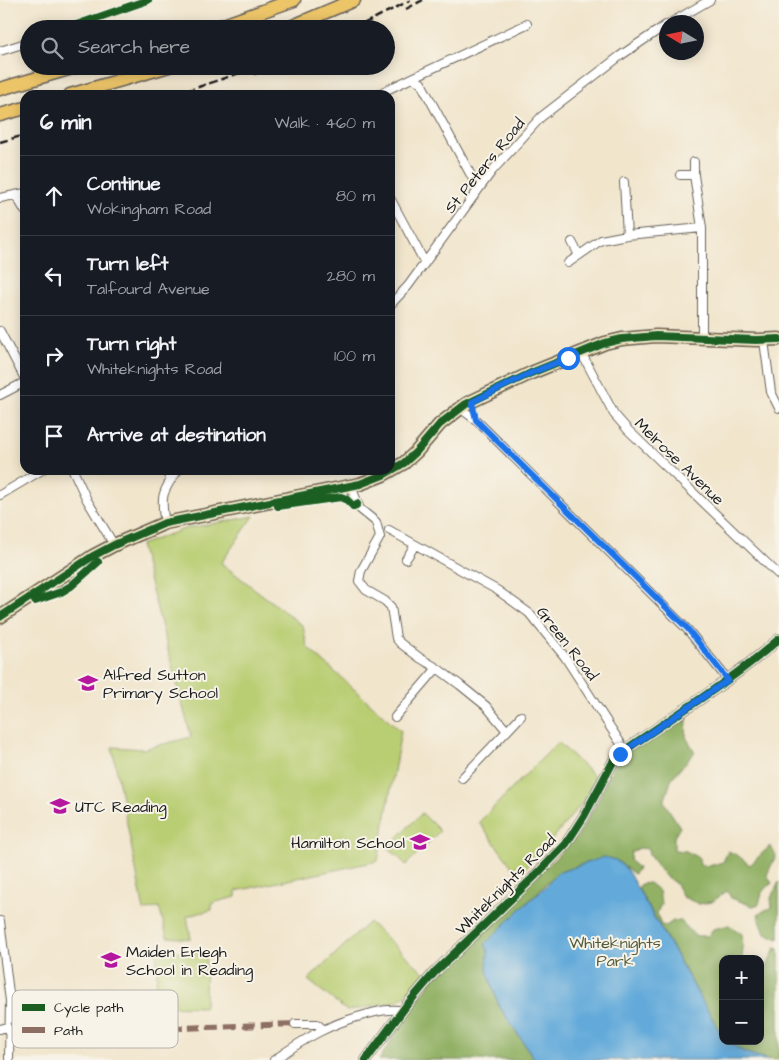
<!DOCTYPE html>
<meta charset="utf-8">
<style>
:root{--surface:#171b24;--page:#242831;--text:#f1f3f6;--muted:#9ea1a6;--line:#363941}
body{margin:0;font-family:"Architects Daughter",sans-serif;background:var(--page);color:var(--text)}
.controls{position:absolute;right:15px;bottom:15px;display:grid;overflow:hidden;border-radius:10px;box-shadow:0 2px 12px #0003}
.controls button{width:45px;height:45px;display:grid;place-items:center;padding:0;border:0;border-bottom:1px solid var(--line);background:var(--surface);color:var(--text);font:25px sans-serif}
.compass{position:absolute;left:659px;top:15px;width:45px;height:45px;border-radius:50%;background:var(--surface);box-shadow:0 2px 12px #0003;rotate:280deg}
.stop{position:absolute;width:15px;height:15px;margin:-11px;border:4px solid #1a73e8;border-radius:50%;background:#fff}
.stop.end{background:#1a73e8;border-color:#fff;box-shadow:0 1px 5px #0008}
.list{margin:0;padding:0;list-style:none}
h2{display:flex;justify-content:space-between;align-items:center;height:65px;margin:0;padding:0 20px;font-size:21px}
h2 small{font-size:16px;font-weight:400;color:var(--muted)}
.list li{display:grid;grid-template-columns:32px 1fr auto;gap:15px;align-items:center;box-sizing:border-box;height:80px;padding:0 20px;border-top:1px solid var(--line)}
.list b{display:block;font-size:19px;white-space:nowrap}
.list p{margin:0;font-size:16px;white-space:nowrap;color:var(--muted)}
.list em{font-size:16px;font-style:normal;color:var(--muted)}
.icon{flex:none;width:28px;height:28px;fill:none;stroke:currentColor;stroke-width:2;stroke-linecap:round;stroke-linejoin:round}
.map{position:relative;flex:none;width:779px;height:1060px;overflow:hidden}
.search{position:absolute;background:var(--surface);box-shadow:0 2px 12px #0003;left:20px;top:20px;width:375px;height:55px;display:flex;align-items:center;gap:12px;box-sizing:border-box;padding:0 18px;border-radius:28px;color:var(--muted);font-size:19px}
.panel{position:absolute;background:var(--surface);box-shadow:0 2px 12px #0003;left:20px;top:90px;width:375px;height:385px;border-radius:15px}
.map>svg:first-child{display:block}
.green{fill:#b9ce73;stroke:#6a7548}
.forest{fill:#92b165;stroke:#576640}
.water{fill:#64aada;stroke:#40637b}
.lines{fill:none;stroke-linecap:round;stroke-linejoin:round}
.minor-casing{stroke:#67625a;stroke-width:10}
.tertiary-casing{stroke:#67625a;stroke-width:12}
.primary-casing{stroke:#67625a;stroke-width:15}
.minor{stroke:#fff;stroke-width:8}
.tertiary{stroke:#fff;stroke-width:10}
.primary{stroke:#edc569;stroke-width:12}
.rail{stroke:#1c1c1c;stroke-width:2.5;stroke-dasharray:8 4;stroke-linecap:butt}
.quiet{stroke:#8d6e63;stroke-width:6;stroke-dasharray:12 6;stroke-linecap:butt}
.cycleway-casing{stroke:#f7f3e8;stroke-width:11}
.cycleway{stroke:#1b5e20;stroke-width:8}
.route{stroke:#1a73e8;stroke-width:6}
.labels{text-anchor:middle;stroke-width:4;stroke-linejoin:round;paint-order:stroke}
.street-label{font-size:16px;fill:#1c1c1c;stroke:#f7f3e8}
.poi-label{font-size:16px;fill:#1c1c1c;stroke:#f7f3e8;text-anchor:start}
.park-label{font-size:16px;fill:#535a3a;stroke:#f7f3e8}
.key{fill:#f7f3e8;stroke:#b5b2ab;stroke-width:1}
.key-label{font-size:14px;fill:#1c1c1c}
</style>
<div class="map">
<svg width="779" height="1060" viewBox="0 0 779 1060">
<rect width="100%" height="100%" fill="#f7f3e8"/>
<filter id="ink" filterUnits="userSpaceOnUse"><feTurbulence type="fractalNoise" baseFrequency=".02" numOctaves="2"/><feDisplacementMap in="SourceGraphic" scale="10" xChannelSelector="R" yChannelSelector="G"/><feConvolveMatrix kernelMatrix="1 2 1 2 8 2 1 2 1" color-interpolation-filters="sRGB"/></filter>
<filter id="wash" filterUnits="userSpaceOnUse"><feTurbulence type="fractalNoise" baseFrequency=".0096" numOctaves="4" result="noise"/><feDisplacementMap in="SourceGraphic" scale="20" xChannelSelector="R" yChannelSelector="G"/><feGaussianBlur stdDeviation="1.12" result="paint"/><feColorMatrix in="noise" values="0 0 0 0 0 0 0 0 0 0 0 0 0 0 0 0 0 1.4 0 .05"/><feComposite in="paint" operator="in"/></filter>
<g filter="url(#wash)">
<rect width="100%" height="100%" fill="#f1e5cc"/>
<path class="green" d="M254,516L221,563L303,626L307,647L401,731L378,861L236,891V897L212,903V910L187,916L191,939L167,937L159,907L144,911L112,747L144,749L191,737L140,545L184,529Z
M558,742L595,777L583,802L544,849L518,875L479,822Z
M422,813L440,831L406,865L388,847Z
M369,922L427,975L399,1001L347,1011L308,980Z
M157,951L206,952L205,1007L156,1006Z"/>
<path class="forest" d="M687,719L686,737L695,752L672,778L664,802L680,827L674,837V850L686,851L699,858L700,865L709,866L723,862L728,851L737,855L750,865L770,846L776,855L767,875L772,883L762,892L759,904L753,906L731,898L727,891L712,902L699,904L683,897L676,884L664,875L649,855L648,849L640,848L631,852L630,861L638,868L634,874L616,860L589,862L557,873L485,944L488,950L487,970L499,1006L535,1060H379L405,1019L437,973L577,837L598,801L615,762L627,752Z
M779,882V939L765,934L758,915L765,910L772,908L771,898Z
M649,883L659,891L661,904L657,913L661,925L666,926L673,921H681L695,936H708L713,929L729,925L742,934L743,948L742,959H723V1037L638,888L641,884Z
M775,948L779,949V1060C763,1060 738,1053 727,1041H760V968L767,967Z"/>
<path class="water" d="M604,857L616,860L627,870L723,1037V1041H727L744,1052L769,1060H535L499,1006L487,970L488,950L485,944L514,915L547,885L557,873Z"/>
</g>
<g filter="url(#ink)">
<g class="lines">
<defs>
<path id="minor" d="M672,22L710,0
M65,29L148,0
M0,51L29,42
M413,78L421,83L473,179L480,187
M376,95L527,24
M694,162V175L702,228V338
M680,175H694
M624,182L627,235
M16,195L25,211
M0,198L25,193
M390,198L425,263
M572,242L579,255
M568,263L601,240L627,235L702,228
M390,305L408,286L492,171L541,117L620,56L666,25
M0,331L25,379
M764,341L771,392L779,408
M581,352L614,414L628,430L779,575
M0,395L25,382
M460,408L476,420L687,629L728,680
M73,470L87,500L114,545
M165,470L171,480
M351,486L360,509L376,522L380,537L361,571L359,581L366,590L385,601L391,607L396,638L400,643L420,658L437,668L460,685L486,706L507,731L521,716
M0,495L42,470
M165,523C160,497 162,491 178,470
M389,530L497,590L529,613L565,657L625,750
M406,559L415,545
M395,717L437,668
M462,778L507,731
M0,921L10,1001L9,1060
M295,1024H317L323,1029
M0,1029L11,1026
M274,1060C307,1037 329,1024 368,1014C379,1011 391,1008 403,1011"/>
<path id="tertiary" d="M366,1060L406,1006L435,972L536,875L566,844L584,816L614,760L625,750C677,714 731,681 779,639"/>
<path id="primary" d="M212,29L294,0
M286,29L354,0
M0,89L79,66
M70,95L169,66
M0,115L25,108
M0,617L93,556L114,545L165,523L360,484L383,475L404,463L416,452L440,424L466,404L531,373L605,343L622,339L656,336L756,340L779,339"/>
</defs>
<use href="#minor" class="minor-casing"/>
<use href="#tertiary" class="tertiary-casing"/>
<use href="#primary" class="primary-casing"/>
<use href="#minor" class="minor"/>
<use href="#tertiary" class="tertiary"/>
<use href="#primary" class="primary"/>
<path class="rail" d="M406,9L423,0
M353,29L411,0
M254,74L275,66
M175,95L260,66
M0,142L25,135"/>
<path class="quiet" d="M11,1026L19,1021L79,1017L182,1028L295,1024"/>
<defs>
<path id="cycleway" d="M65,29L148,0
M278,506L341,497L346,499L354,507L357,504
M35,601L61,592L71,586L98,562
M0,617L93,556L114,545L165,523L360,484L383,475L404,463L416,452L440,424L466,404L531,373L605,343L622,339L656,336L756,340L779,339
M366,1060L406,1006L435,972L536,875L566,844L584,816L614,760L625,750C677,714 731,681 779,639"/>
</defs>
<use href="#cycleway" class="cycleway-casing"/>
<use href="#cycleway" class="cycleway"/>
</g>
</g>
<g class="lines" filter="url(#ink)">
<path class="route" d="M568,358L531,373L472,402L476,420L687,628L728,680L620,754"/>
</g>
<defs>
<symbol id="school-bare" viewBox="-9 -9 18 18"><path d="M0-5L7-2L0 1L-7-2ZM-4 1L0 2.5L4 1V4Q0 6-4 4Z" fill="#b5179e" stroke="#f7f3e8" stroke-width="2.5" paint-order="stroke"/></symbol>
</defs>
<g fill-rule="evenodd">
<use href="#school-bare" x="74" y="669" width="28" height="28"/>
<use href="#school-bare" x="46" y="792" width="28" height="28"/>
<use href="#school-bare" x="406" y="828" width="28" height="28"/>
<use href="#school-bare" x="97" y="946" width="28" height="28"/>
</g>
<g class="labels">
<g class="street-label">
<text transform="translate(484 165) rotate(-51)" y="6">St Peters Road</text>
<text transform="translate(680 461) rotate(44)" y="6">Melrose Avenue</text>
<text transform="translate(568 643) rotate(52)" y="6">Green Road</text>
<text transform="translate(505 884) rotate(-45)" y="6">Whiteknights Road</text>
</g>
<g class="poi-label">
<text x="103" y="680">Alfred Sutton<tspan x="103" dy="18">Primary School</tspan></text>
<text x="75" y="812">UTC Reading</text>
<text x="405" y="848" text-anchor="end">Hamilton School</text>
<text x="126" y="957">Maiden Erlegh<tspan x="126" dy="18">School in Reading</tspan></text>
</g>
<g class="park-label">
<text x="615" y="948">Whiteknights<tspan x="615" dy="18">Park</tspan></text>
</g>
</g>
<rect x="12" y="990" width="166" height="58" rx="8" class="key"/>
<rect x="22" y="1004" width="23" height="7" fill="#1b5e20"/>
<rect x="22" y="1027" width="23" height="6" fill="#8d6e63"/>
<g class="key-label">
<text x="54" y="1012">Cycle path</text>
<text x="54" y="1035">Path</text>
</g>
</svg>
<div class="controls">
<button>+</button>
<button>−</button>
</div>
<svg class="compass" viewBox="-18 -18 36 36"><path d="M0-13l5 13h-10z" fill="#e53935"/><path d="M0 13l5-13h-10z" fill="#9ea1a6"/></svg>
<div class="stop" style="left:568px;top:358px"></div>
<div class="stop end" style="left:620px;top:754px"></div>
<div class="search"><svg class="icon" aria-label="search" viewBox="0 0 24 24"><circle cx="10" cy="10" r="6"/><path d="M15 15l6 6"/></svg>Search here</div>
<section class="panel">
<h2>6 min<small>Walk · 460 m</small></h2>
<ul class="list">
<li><svg class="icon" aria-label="ahead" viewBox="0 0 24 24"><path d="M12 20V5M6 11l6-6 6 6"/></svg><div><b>Continue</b><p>Wokingham Road</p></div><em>80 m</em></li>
<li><svg class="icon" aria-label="left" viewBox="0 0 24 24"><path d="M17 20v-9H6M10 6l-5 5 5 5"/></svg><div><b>Turn left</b><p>Talfourd Avenue</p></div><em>280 m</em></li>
<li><svg class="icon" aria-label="right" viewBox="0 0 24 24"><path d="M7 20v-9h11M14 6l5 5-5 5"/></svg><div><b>Turn right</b><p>Whiteknights Road</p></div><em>100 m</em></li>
<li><svg class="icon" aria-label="arrive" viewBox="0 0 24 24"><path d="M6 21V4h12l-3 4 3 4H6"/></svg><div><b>Arrive at destination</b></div></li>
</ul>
</section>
</div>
